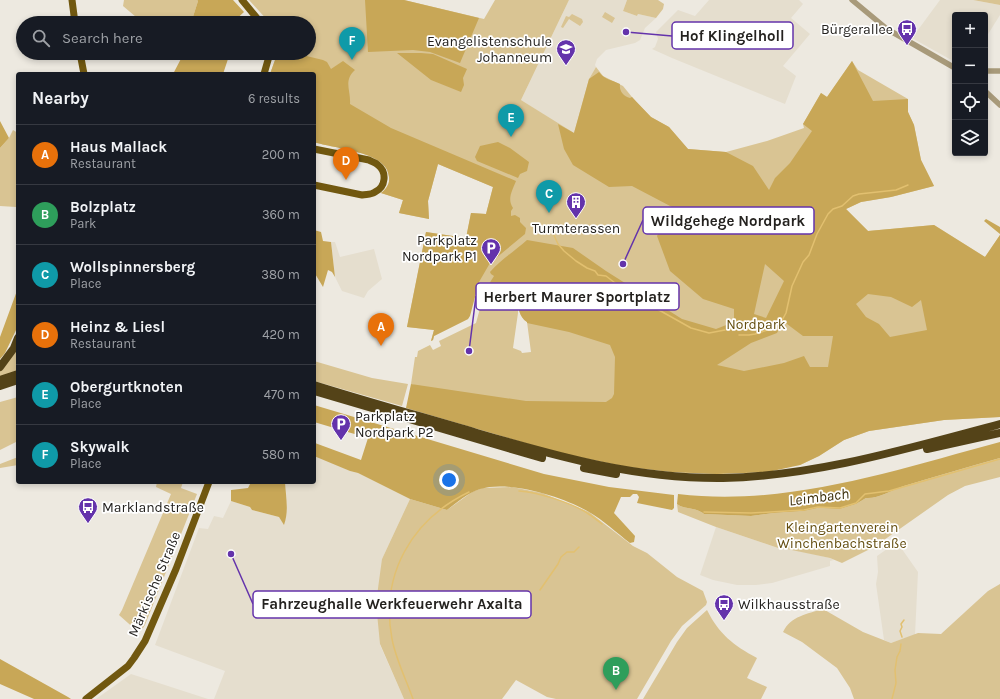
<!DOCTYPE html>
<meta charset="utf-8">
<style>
:root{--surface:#171b24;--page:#242831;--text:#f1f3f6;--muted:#9ea1a6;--line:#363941;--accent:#0b8043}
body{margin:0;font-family:Karla,sans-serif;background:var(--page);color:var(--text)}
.controls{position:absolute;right:12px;top:12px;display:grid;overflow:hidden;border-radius:4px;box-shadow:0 2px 6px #0003}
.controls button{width:36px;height:36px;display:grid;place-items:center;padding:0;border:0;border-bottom:1px solid var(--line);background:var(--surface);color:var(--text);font:20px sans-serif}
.you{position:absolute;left:449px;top:480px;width:14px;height:14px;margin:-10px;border:3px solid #fff;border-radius:50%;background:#1a73e8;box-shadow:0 0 0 6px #1a73e833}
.badge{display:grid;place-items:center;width:26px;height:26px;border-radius:50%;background:var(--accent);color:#fff;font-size:13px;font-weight:700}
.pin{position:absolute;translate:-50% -33px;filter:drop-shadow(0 1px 2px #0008)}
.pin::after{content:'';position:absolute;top:21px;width:14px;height:12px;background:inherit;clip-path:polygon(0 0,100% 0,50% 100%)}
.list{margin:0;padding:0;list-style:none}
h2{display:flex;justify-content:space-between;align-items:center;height:52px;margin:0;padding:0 16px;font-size:17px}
h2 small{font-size:13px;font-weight:400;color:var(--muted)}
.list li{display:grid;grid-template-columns:26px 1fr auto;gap:12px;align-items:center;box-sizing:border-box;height:60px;padding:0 16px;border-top:1px solid var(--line)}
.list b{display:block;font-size:15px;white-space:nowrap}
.list p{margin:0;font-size:13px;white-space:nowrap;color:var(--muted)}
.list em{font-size:13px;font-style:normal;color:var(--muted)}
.icon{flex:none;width:22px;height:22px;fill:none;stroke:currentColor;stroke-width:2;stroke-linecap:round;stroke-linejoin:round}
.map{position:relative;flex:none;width:1000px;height:699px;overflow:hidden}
.search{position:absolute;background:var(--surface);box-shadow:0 2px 6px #0003;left:16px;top:16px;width:300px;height:44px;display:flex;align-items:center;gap:10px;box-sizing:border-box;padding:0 14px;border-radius:22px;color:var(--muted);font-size:15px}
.panel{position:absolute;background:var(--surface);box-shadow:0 2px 6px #0003;left:16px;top:72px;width:300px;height:412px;border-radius:4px}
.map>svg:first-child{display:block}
.built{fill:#e5dece}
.green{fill:#d9c493}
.forest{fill:#c8a757;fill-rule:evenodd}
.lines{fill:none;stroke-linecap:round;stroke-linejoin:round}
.stream{stroke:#e2c070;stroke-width:1.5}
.minor{stroke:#a89a7a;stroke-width:5.5}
.major{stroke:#715810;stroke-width:7}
.highway{stroke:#544318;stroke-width:8}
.labels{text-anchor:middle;stroke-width:3.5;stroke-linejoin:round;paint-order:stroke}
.poi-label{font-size:14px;fill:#24221f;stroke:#fff;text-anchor:end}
.park-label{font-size:14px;fill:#644d0f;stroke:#fff}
.street-label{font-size:14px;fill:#24221f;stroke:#fff}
.water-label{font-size:15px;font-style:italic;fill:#3b2d09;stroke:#fff}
.leader{fill:none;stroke:#6433ab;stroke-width:1.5}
.callout-dot{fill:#6433ab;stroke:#fff;stroke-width:1.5}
.callout{fill:#fff;stroke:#6433ab;stroke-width:1.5}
.callout-label{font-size:15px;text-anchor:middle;font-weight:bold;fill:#24221f}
</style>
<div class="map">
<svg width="1000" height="699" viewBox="0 0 1000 699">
<rect width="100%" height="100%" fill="#ede9e0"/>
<path class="built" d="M569,0H627L623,11L637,16L638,14L656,18L645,28L640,40L635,43L606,50L597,59L595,65L596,67L589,79L574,134L521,100Z
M709,0H799L803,4L791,18L810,34L783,66L796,76L785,104L672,58L652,49L655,47L658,39L656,32L678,10L695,16Z
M940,0H973L1000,5V15L985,39V15H955V62L912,38Z
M331,242H335L340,257L374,249L382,279L368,291L364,298L342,291L335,277Z
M315,455L350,471L358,473L410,499L382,559L380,645L404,699H214L225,671L155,645L199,528L208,529L214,516L223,518L231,501L250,507L252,510L279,517L284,524L287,502L285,482H314Z
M716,527L781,549L782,547L830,558L834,560L830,561V566L772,583L756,585H737L713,580L700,575Z
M897,542L918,572L915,635L891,643L884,640L876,584L878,572L877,556Z
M131,674L208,699H96Z"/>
<path class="green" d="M124,0H197L198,1L191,23H154L136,17L123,6Z
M249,0H404L484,19L495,0H569L521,100L574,133L589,79L596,67L603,76L623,86L636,102L651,117L669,127L688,149L726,152L767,141L804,128L803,124L821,93L827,97L852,61L858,70L908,99V112L914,125L921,160L934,186L891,197L861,202L846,209L868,231L934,225L985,257L1000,235V417L944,420L869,431L844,440L819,456L800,465L717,474L671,472L411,384L415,357H417L418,351L430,345L433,350L441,346L439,341L476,323L482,301L515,307L518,309V313L513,348L521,351L522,353L531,352L527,322C519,317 519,308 516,299L487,294L477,288L468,319L434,336L433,340L431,341L434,330L407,327L426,232L466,238L471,213L486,214L493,187L438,164L428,201L429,219L399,213L403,200L381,193C386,189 390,184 389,177C388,151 334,149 314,142V74H270L275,60L277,53H309V23H270Z
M627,0H658L664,4L663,9L656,18L638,14L637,16L623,11Z
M973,0H1000V5Z
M605,12L615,18L612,23L602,17Z
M572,14L582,19L583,22L580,26L569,19L563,28L561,27L566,16L569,17Z
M13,130L18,133V205L16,207L0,206V148L9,138Z
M18,344V371L0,377V370Z
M314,361L372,378L408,384L402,406L314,381Z
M18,397V441L0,450V402Z
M18,457V465L0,468V464Z
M1000,458V477L965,486L948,495L874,547L842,563L830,558L782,548L781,549L716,527L678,512L677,504C685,510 696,507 704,514L751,516L774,513L804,511L818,508L840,509L856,504L866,498C878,499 892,490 904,486C936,476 968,467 1000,458Z
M157,482H183L181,488L197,494L145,625L143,628L137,631L119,615L122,610L171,494L156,487Z
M512,487L542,493L589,512L633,546L647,553L677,577L703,591L707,602L706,605L682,626L671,641L637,699H556L547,697L516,680L502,699H404L380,644L376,603L382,559L410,499L447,510L472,492L482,488Z
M1000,584V699H854L850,688L837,668L802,642L783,632C791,616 807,614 823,609L863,632L891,643L918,633L941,634L988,591Z
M707,610C719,634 733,645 757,658L747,678L767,687L761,699H643L677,642L687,628Z"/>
<path class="forest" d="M197,0H233L244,12L232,23H191L198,1Z
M365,0H404L479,18L460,63L430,52L413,50L368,52Z
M184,53H230L223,74H190L189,73L173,74Z
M277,53H294L323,60L327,62L331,69L343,61L355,70C343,81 351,90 350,104L391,128L516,181C512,191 507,199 513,208L511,211V216L515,215L520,218V222L526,228L525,234L490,263L479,282L470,316L468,319L434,336L433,340L431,341L434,330L407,327L426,232L466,238L471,213L486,214L493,187L438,164L428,201L429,219L399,213L403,200L381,193C386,189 390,184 389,177C388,151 334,149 314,142V74H270L275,60Z
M397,53H421L433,54L467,69L463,78L464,85L461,92L431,80Z
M852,61L873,101L908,99V112L914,125L921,160L934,186L891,197L861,202L846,209L868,231L934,225L985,257L1000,235V417L944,420L869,431L844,440L819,456L800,465L768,472L717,474L671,472L627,467L559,453L406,408L411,384L526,401L606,402L612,398L614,394L615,357L610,345L569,332L527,323V322C519,317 519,308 516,299L487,294L489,284L494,276L491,274L490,272C500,260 515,251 527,240L573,248L606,271L682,319L716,329L734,322V309L703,299L670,271L657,236L672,207L632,186L609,187L573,165L564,149L558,124L574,133L589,79L599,72C605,80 612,80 620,84C619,91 623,96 630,98L632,97L651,117L669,127L688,149L726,152L753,166L769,190L775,178L790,163L812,131L803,124L821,93L827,97ZM765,264L784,281L766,318L754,314ZM868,294L891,297L912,307L921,300L927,330L890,337L879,324L866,317L856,304ZM783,321L803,336H833L828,367H810L804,356L784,363L744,371L717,365L751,343L777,333Z
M0,121L9,138L0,148Z
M498,142L510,148L529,162L527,171L520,174L518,178L477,161L475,157L480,146Z
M986,219L1000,227V234L984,221Z
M314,230L321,232L323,241L331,242L335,277L332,272L328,270L323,287L314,272Z
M18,288V326L5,353L0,359V337Z
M314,405L544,474L609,487L674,495V508L672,510L637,503L639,497L637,494H633L630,497H621L614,513L635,536L634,542L630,543C617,533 603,520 589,512C563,497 510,480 480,489C468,493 457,502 447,510L410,499L358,473L350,471L314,456V444L315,443L361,460L368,438L314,422Z
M1000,442V458C968,467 936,476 904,486C892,490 878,499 866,498L856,504L840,509L818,508L804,511L774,513L751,516L704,514C696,507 685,510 677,504L678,494C788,507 895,470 1000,442Z
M251,482H285C286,497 289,511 284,525L279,517L252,510L250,507L231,501V490L248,488Z
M0,659L68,697L71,699H34L0,684Z"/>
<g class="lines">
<path class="stream" d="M552,231L558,244L564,251L576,261L587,268L595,271L598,275L606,276L637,300L650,305L691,328L709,333L725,330
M739,335H749L755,334L774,328L781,322L786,313L792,286L803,262L809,255L817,234L828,214L833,209L842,206L853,196L859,194L896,190L908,185
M519,491C537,492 572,503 587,513C592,516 597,520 602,524
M704,512L751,513L804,510L818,507L840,508L856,503L865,494L889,491L1000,459
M540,590L558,564L561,557L567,552H574L579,547
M902,637L900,631L902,627L901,624L904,620
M413,699C406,679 396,660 392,639C380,575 411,520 469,492
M892,699L896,683L895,670L897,657L900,651L901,644"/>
<path class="minor" d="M852,0L887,29L955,68
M985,71H1000
M985,91L1000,105"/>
<path class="major" d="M72,0L75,23
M242,0L261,23
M80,53L84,74
M264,74L270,53
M314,149L369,160C372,162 375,162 378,165C387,172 386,187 375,192C371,195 367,194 362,195L314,185
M86,699L128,666L134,658L145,641L176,569L209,482"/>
<path class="highway" d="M0,367L14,348L18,338
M0,380L18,374
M314,385C368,402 423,417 477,433C559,457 637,479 723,478C817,476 909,448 1000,424
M0,386L18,380
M314,391L542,458
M927,449L1000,433
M584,468L616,474"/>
</g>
<defs>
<symbol id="bus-pin" viewBox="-11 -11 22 30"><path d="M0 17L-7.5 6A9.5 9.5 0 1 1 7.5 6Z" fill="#6433ab" stroke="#fff"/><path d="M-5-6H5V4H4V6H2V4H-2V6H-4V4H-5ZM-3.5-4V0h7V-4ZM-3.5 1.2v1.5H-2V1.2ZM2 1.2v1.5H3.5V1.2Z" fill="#fff"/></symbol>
<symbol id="university-pin" viewBox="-11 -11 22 30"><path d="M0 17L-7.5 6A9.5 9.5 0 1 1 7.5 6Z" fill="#6433ab" stroke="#fff"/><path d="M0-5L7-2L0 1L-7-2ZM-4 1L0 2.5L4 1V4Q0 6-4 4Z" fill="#fff"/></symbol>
<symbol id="building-pin" viewBox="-11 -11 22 30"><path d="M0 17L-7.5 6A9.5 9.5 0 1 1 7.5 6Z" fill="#6433ab" stroke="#fff"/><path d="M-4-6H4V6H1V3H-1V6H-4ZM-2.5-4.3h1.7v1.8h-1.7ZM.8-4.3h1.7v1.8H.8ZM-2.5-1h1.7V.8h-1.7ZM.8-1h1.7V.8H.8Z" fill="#fff"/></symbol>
<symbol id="parking-pin" viewBox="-11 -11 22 30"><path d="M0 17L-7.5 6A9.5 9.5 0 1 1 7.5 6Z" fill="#6433ab" stroke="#fff"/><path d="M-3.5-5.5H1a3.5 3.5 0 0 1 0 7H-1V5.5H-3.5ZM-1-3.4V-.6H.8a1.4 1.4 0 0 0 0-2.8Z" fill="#fff"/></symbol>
</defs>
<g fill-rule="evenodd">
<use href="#bus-pin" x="896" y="18" width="22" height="30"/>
<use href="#university-pin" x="555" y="38" width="22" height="30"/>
<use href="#building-pin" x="565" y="191" width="22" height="30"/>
<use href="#parking-pin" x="480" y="237" width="22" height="30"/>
<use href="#parking-pin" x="330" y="413" width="22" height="30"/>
<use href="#bus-pin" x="77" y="496" width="22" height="30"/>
<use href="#bus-pin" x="713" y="593" width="22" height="30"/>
</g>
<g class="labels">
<g class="poi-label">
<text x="893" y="34">Bürgerallee</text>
<text x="552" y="46">Evangelistenschule<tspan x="552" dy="16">Johanneum</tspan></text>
<text x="576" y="233" text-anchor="middle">Turmterassen</text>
<text x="477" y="245">Parkplatz<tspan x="477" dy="16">Nordpark P1</tspan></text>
<text x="355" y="421" text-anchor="start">Parkplatz<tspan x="355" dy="16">Nordpark P2</tspan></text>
<text x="102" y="512" text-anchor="start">Marklandstraße</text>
<text x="738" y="609" text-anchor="start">Wilkhausstraße</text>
</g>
<g class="park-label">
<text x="756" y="329">Nordpark</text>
<text x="842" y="532">Kleingartenverein<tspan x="842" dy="16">Winchenbachstraße</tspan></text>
</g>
<g class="street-label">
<text transform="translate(154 584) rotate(-67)" y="5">Märkische Straße</text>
</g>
<g class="water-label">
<text transform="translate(819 497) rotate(-7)" y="5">Leimbach</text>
</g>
</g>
<path class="leader" d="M626 32L672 36M623 264L643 220M469 351L476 296M231 554L253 604"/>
<g class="callout-dot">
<circle cx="626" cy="32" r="4"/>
<circle cx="623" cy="264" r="4"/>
<circle cx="469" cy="351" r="4"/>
<circle cx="231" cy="554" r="4"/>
</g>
<g class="callout">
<rect x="672" y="22" width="121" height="27" rx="4"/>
<rect x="643" y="207" width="171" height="27" rx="4"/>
<rect x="476" y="283" width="203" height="27" rx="4"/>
<rect x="253" y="591" width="278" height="27" rx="4"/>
</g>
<g class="callout-label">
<text x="732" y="41">Hof Klingelholl</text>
<text x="728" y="226">Wildgehege Nordpark</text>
<text x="577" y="302">Herbert Maurer Sportplatz</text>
<text x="392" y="609">Fahrzeughalle Werkfeuerwehr Axalta</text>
</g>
</svg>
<div class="controls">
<button>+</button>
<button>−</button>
<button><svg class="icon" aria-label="locate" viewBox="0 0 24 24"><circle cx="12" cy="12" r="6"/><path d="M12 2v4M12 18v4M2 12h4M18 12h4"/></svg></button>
<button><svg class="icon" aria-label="layers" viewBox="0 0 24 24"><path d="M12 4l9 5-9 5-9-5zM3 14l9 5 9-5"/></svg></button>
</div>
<div class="you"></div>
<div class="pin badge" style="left:381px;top:346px;background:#e8710a">A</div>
<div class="pin badge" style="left:616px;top:690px;background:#2e9e5b">B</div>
<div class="pin badge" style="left:549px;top:213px;background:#0f9aa8">C</div>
<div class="pin badge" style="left:346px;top:180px;background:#e8710a">D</div>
<div class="pin badge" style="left:511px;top:137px;background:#0f9aa8">E</div>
<div class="pin badge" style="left:352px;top:60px;background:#0f9aa8">F</div>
<div class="search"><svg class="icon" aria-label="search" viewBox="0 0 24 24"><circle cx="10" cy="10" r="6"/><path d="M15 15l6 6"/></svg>Search here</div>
<section class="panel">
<h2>Nearby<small>6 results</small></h2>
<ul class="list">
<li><span class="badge" style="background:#e8710a">A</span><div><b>Haus Mallack</b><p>Restaurant</p></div><em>200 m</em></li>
<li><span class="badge" style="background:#2e9e5b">B</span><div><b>Bolzplatz</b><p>Park</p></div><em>360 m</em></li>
<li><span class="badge" style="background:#0f9aa8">C</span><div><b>Wollspinnersberg</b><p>Place</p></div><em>380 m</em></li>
<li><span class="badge" style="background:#e8710a">D</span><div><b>Heinz &amp; Liesl</b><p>Restaurant</p></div><em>420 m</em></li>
<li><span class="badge" style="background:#0f9aa8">E</span><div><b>Obergurtknoten</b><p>Place</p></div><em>470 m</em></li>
<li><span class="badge" style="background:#0f9aa8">F</span><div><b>Skywalk</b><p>Place</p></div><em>580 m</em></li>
</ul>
</section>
</div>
